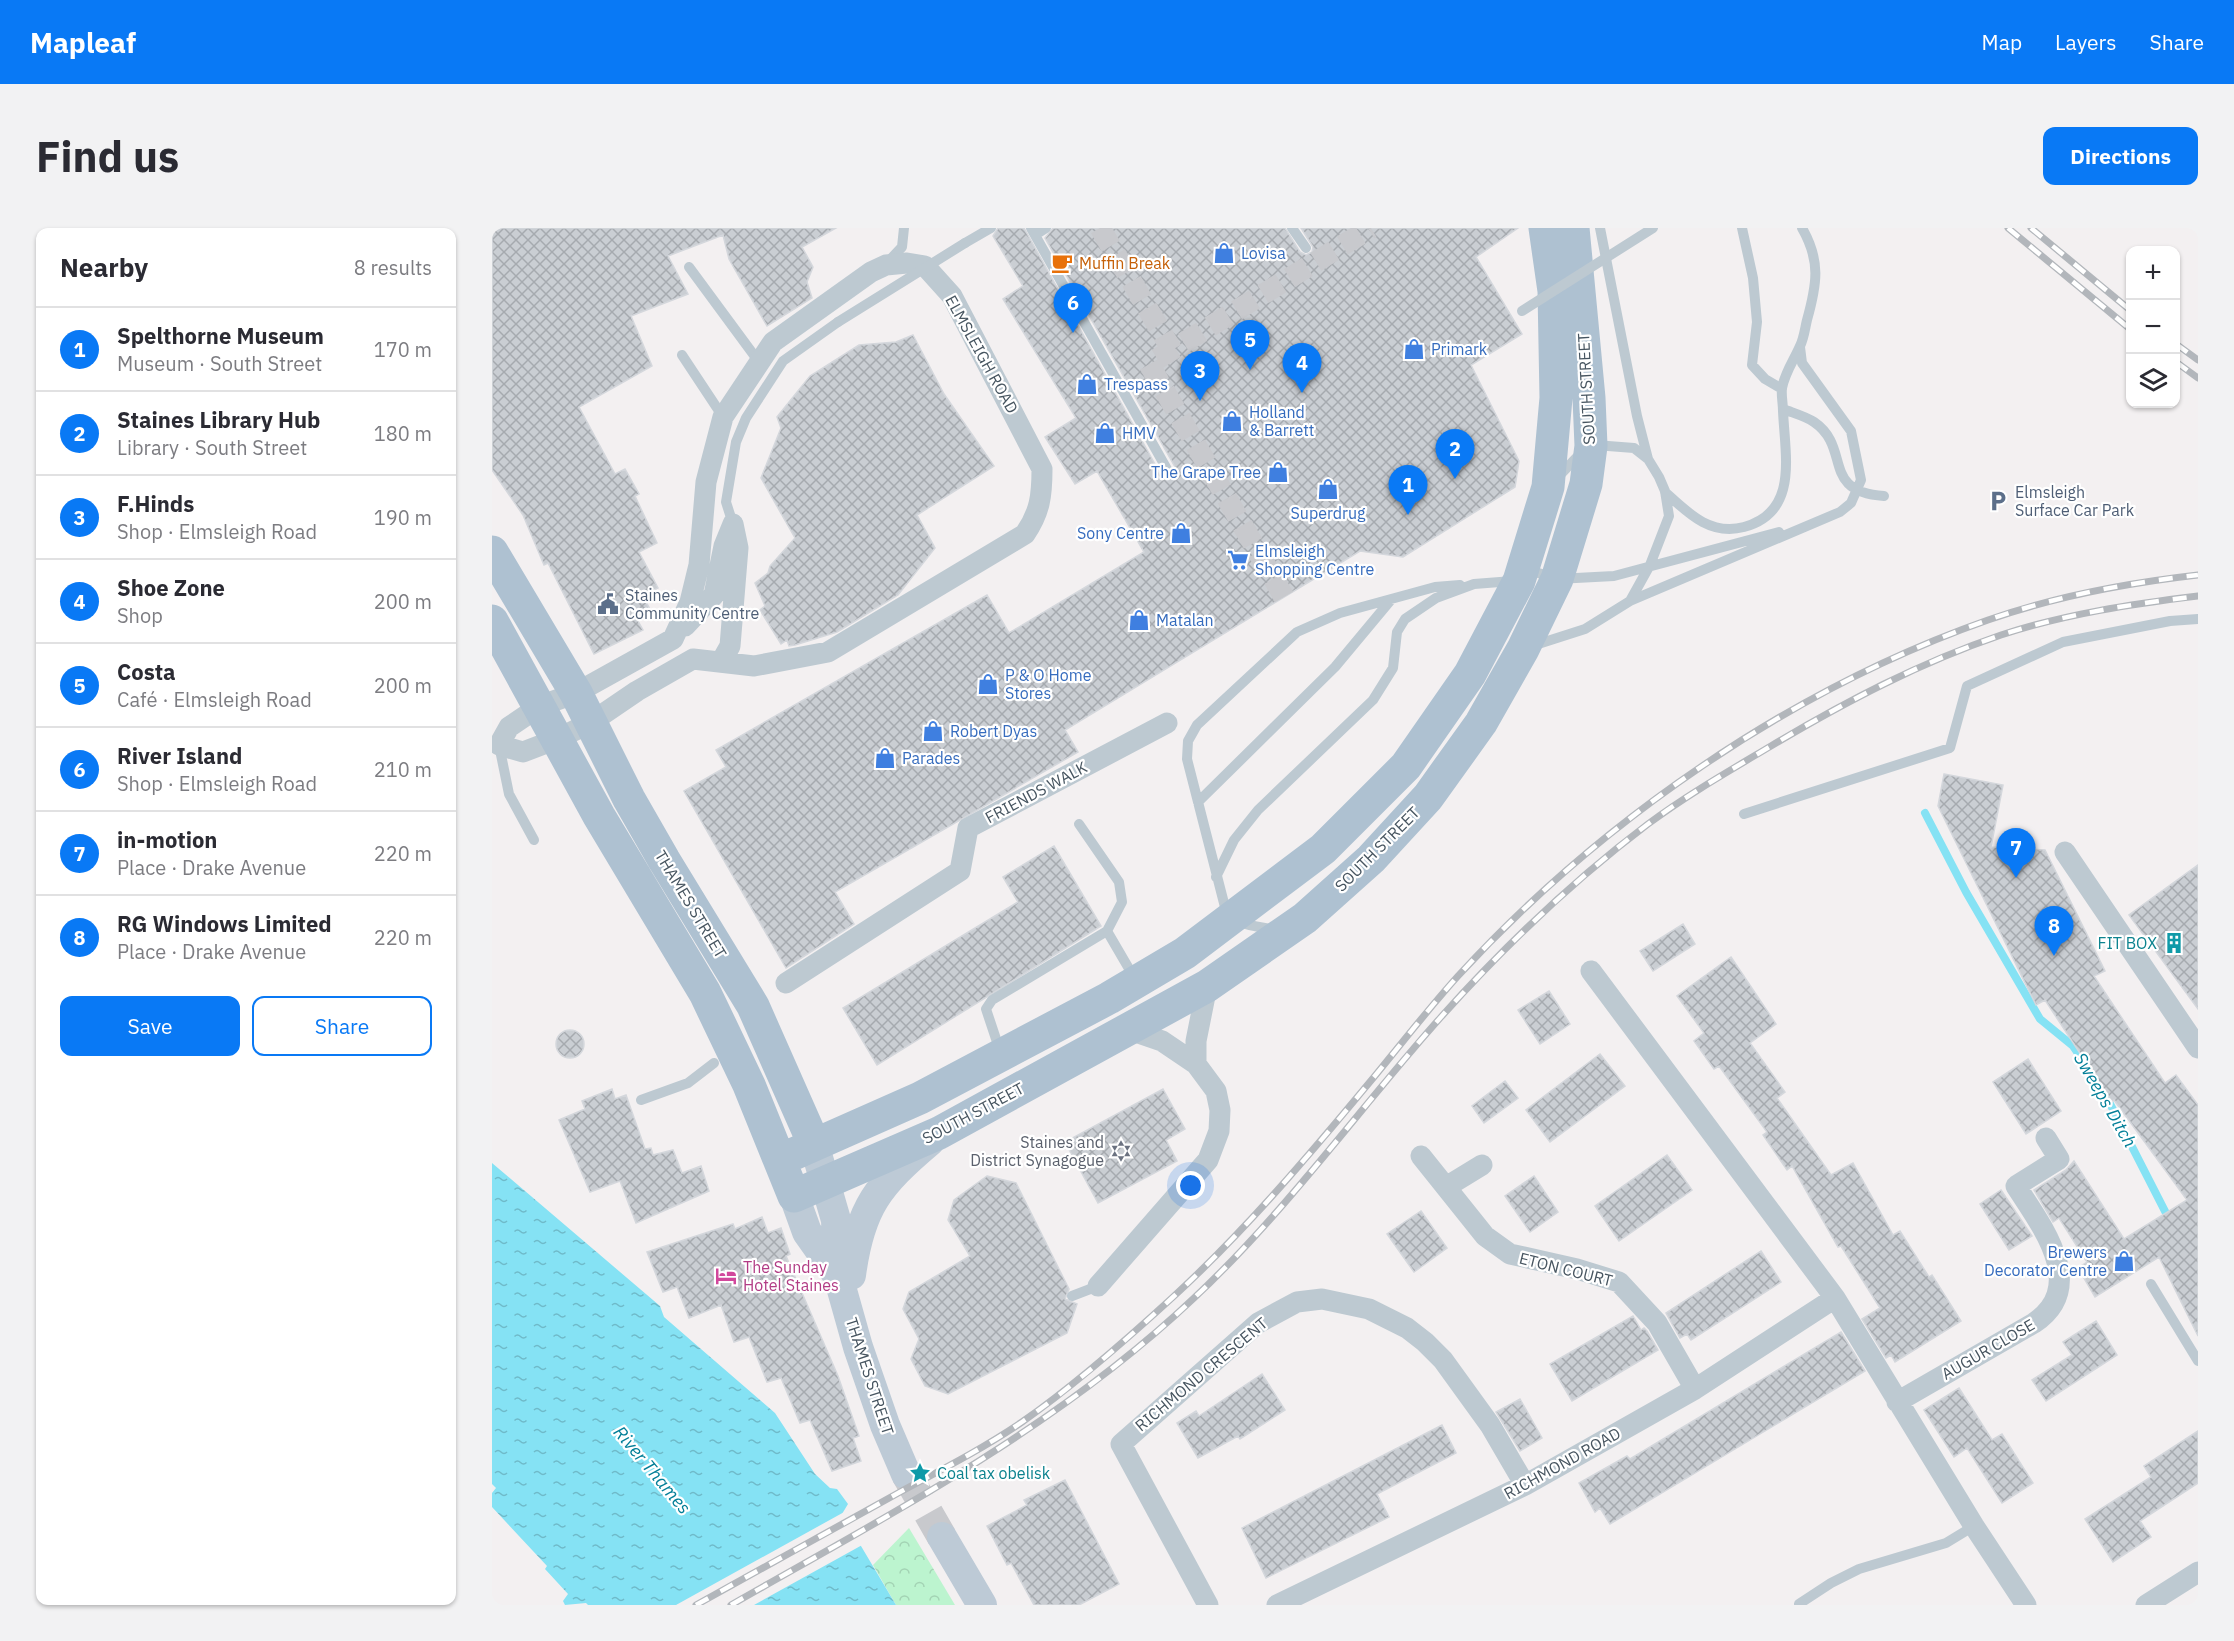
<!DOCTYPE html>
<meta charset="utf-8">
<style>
:root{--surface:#fff;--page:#f2f2f3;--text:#2b2b33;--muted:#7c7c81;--line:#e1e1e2;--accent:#0979f5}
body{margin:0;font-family:"IBM Plex Sans",sans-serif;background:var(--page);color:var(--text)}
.controls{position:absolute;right:18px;top:18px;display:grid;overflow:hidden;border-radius:12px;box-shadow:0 2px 4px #0004}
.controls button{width:54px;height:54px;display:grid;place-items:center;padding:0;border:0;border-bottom:2px solid var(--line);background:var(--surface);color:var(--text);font:30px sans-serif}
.you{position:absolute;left:699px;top:958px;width:21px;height:21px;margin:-15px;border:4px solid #fff;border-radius:50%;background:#1a73e8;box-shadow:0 0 0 9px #1a73e833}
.badge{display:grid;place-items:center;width:39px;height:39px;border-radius:50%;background:var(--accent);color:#fff;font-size:20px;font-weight:700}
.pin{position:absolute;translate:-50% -50px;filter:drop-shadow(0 2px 3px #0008)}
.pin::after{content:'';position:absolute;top:32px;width:21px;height:18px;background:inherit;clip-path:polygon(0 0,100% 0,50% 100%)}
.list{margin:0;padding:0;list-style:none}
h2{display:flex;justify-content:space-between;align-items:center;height:78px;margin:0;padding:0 24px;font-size:26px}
h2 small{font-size:20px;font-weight:400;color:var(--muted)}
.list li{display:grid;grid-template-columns:39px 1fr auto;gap:18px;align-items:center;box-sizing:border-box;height:84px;padding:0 24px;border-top:2px solid var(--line)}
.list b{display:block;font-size:22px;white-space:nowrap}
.list p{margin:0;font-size:20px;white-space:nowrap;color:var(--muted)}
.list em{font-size:20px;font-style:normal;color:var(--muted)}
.actions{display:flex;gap:12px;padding:18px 24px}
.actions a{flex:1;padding:14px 0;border:2px solid var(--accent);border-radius:12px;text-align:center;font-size:21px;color:var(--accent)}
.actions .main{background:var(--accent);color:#fff}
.icon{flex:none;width:33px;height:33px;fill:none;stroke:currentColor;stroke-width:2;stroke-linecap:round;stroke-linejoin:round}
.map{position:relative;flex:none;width:1706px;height:1377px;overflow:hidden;border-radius:12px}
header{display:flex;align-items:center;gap:36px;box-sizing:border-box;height:84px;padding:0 30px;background:var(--accent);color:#fff}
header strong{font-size:28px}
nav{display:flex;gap:33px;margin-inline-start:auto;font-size:21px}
.intro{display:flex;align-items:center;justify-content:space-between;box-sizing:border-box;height:144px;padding:0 36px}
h1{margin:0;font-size:42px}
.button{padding:15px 27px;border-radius:12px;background:var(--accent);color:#fff;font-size:21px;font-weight:700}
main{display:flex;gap:36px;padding:0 36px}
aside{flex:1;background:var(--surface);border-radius:12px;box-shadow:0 2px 4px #0004}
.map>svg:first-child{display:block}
.park{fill:url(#park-crowns)}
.water{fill:url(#water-ripples)}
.pier{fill:#f3f0f1}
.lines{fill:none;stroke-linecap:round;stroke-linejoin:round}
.stream{stroke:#85e2f4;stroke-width:8}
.building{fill:url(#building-cross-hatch);stroke:#d4d7dc;stroke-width:1.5}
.street-tunnel{stroke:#c8c9cd;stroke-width:21;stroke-dasharray:21 10;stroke-linecap:butt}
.secondary-tunnel{stroke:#c8c9cd;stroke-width:30;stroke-dasharray:30 15;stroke-linecap:butt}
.lane{stroke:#bdc9d1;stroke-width:10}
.street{stroke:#bdc9d1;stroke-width:21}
.secondary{stroke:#bdcad6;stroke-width:30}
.primary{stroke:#aec1d1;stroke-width:33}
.rail-casing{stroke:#b2b6bb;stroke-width:7}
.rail{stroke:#fff;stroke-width:4.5;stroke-dasharray:14;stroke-linecap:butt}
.lane-bridge{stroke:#bdc9d1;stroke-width:10}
.labels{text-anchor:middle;stroke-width:4.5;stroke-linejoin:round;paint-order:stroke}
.shop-label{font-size:16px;fill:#366cbe;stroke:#fff;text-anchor:start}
.food-label{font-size:16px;fill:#c56008;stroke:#fff;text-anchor:start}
.street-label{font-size:16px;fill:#475560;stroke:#fff}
.service-label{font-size:16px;fill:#4e5e75;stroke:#fff;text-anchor:start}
.culture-label{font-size:16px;fill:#0d838f;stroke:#fff;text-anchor:end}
.worship-label{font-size:16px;fill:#5b616d;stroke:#fff;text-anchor:end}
.hotel-label{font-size:16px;fill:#b23c85;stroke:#fff;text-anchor:start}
.water-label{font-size:18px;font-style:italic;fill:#037f98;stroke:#fff}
</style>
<header>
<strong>Mapleaf</strong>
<nav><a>Map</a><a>Layers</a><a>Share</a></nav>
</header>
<div class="intro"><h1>Find us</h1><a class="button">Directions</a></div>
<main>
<aside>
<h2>Nearby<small>8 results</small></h2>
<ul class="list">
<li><span class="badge">1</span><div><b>Spelthorne Museum</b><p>Museum · South Street</p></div><em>170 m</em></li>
<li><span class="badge">2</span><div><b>Staines Library Hub</b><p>Library · South Street</p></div><em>180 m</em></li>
<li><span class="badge">3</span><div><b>F.Hinds</b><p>Shop · Elmsleigh Road</p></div><em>190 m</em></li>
<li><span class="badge">4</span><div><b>Shoe Zone</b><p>Shop</p></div><em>200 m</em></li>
<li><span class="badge">5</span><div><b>Costa</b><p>Café · Elmsleigh Road</p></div><em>200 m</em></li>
<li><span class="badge">6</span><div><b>River Island</b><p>Shop · Elmsleigh Road</p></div><em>210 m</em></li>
<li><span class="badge">7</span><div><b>in-motion</b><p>Place · Drake Avenue</p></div><em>220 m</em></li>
<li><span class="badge">8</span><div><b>RG Windows Limited</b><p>Place · Drake Avenue</p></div><em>220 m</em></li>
</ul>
<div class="actions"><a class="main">Save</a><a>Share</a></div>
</aside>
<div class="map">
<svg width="1706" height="1377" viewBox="0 0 1706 1377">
<defs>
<pattern id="park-crowns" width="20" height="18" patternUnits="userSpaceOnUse" patternTransform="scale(1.5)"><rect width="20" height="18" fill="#bcf4cf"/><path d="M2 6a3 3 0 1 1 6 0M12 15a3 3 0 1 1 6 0" fill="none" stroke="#a3d3b4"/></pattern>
<pattern id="water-ripples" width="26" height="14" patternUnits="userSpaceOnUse" patternTransform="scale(1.5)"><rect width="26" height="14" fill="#85e2f4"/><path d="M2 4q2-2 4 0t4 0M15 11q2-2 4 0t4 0" fill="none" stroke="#6fbac9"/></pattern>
<pattern id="building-cross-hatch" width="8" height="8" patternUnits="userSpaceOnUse" patternTransform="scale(1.5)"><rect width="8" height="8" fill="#caced3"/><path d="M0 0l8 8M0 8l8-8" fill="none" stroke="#a6aaaf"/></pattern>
</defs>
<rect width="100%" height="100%" fill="#f3f0f1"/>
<path class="park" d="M417,1300L463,1377H404L381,1337Z"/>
<path class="water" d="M0,935L168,1078L172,1089L283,1185L323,1246L338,1260L345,1261L356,1276L350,1286L404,1377H96L94,1375L73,1377L71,1373L76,1366L53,1341L55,1338L0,1279V1265L4,1260L0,1256Z"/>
<path class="pier" d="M354,1283L353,1285L372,1316L262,1377H184Z"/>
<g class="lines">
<path class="stream" d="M1433,585L1474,664L1548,791L1581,818L1611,862L1678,993"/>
</g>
<path class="building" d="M0,0H344L310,19L321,39L315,54L320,70L275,98L237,31L231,7L176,28L196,66L139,88L160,138L87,179L123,246L133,241L147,266L143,268L165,315L147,324L166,360L151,368L160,385L146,393L151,402L102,426L56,335L52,337L31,287L0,242Z
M506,0H532L669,247L676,250L683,246V239L553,10L561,0H793L808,24L814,27L820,24L821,19L809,0H1026L984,29L1030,106L979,137L1027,233L1023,259L911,329L868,323L573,502L586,524L343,664L362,696L294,740L192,563L234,539L224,522L495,367L517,405L652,324L605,243L583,256L553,209L584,190L511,71L531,58L501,8Z
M421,107L452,166L502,238L425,287L443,320L406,367L345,404L303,417L297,418L295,412L289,416L268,382L273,378L263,355L276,345L278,338L303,310L269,250L289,200L285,189L318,148L367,117L404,114Z
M1452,546L1511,557L1499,619L1553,622L1613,743L1602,748L1673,855L1684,847L1706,877V1108L1667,1029L1603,1069L1586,1040L1595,1034L1567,990L1561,994L1542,962L1574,942L1582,933L1632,1011L1695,972L1622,872L1620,874L1553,772L1544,777L1446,578Z
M562,618L609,698L385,837L351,780L526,674L511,649Z
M1706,637V781L1637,687Z
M1191,696L1203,716L1161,743L1148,723Z
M1239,729L1284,796L1258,815L1293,864L1285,870L1339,947L1361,935L1401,1007L1408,1003L1437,1049L1440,1047L1469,1093L1403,1134L1399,1127L1394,1130L1370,1091L1388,1080L1349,1018L1346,1019L1300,938L1295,942L1271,907L1275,904L1227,838L1222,841L1202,813L1212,805L1185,768Z
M1057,763L1078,796L1048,816L1026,782Z
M64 816a14 14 0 1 1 28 0a14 14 0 1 1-28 0Z
M1108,826L1133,858L1058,914L1034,882Z
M1536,831L1569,883L1534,906L1501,854Z
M1013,853L1026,870L992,895L980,878Z
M120,861L123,871L134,867L153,921L159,920L161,927L181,922L190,945L209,938L217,963L144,995L128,953L98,964L67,892L93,881L90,873Z
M671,861L693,901L674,912L685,933L606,975L573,914Z
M1175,927L1200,962L1127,1013L1103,978Z
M495,948L524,955L577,1061L573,1071L585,1076L575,1105L456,1166L433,1158L419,1131L427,1111L411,1081L417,1064L478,1028L456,992L462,972Z
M1042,948L1066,984L1038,1004L1013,968Z
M1509,962L1540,1008L1517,1022L1488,976Z
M929,983L955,1020L922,1044L895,1006Z
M270,989L276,1005L289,1000L298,1026L294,1028L346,1148L367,1208L361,1210L369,1233L340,1243L318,1192L308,1195L289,1150L275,1154L257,1109L242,1114L229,1077L197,1090L185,1059L171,1064L155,1024L241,996L243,1001Z
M1269,1023L1289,1054L1199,1112L1195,1106L1188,1110L1174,1085Z
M1141,1088L1149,1102L1152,1100L1155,1103L1166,1122L1080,1173L1058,1136Z
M1604,1093L1625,1127L1554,1173L1540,1152L1580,1127L1571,1114Z
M1349,1104L1373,1143L1118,1296L1108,1280L1103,1284L1087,1255L1135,1228L1138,1231Z
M770,1146L793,1182L748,1211L746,1208L706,1230L685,1195L704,1183L707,1188Z
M1467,1160L1500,1212L1510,1206L1541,1255L1510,1275L1475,1220L1462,1229L1432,1182Z
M1028,1171L1050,1210L1028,1223L1004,1184Z
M950,1197L964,1225L885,1266L897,1289L774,1350L750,1300Z
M1706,1203V1255L1648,1293L1659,1309L1621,1334L1593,1291L1659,1249L1652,1238Z
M573,1252L627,1356L587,1377H542L519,1335L515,1337L495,1298L535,1277L532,1272Z"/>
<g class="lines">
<path class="street-tunnel" d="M608,0L680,122
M792,369L657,136L879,0"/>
<path class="secondary-tunnel" d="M414,1246L450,1309"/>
<path class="lane" d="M539,0L676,243
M800,0L814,20
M1250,0L1261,50L1265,94L1260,137L1273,151L1290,161
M543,7L554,0
M473,15L499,0
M394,36L410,19L412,0
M197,39L267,134
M190,127L231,189
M1291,181C1301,185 1313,188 1322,194C1360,220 1328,264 1392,268
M1103,217L1142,220L1156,231
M1065,250L1089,225
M1173,264C1196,285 1218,308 1252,299C1307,284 1293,228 1291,183C1291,175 1289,167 1290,160C1293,144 1302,132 1308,118C1312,110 1313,100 1315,92C1325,56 1329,33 1310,0
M241,296L234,274L244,214L254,190L291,133L346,94
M1034,341L1065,351L1122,348L1287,304
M1138,373L1348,284L1359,275L1369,252L1359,203L1310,135L1308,119
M1040,418L1093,401L1138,373L1158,337L1177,288L1173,263L1167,249L1156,231L1145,188L1108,0
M4,516L7,517L17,566L42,612
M706,574L843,439L898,373
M1252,586L1458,520L1475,458L1571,414L1678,393L1706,391
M587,596L627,654L630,674L615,703
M724,649L742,612L766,582L881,472L901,440L905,404L913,391L944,370L982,356L1021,353
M785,703C766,697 749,700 734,683L695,531L696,513L705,497L805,404L848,385L943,359L968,357
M508,823L494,781L500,772L615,703L643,751
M149,872L196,855L222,835
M1659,1056L1706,1133
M580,1068L606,1058
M1307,1376L1339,1355L1367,1341L1454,1315L1482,1298"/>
<path class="street" d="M415,35L433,38L460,68L550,241C550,268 548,284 533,306L336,424L262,438L201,431L145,463L98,495L65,511L31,524L7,517L17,499L48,478L84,465L181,411L198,374L207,337L214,254L231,189L281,114L379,44L394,37Z
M193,398L222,367L232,318L241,296
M229,434L238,418L246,320L241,296
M1573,624L1706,820
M1099,743L1343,1070L1482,1298L1534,1377
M294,755L468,643L476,600L675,495
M704,836V813L715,758
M929,928L993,1008L1018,1026L1085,1041L1127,1054L1165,1095L1203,1161
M954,959L990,937
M606,1058L716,932L727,903L728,882L724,863L704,836L670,813L635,801
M1405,1174L1542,1095C1597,1058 1549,997 1524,958L1567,931L1554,910
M716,1377L629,1216L766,1095L805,1074L830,1071L877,1081L915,1100L933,1114L951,1132L998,1197L1033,1257
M785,1377L1033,1257L1203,1161L1343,1070
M1654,1377L1706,1344"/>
<path class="secondary" d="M322,916L344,992L346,1048L366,1119L393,1197L414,1246
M302,968L315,1004L346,1048
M359,1047C368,979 386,957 438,913
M450,1309L490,1377"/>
<path class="primary" d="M0,324L84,465L137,571L172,632L261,778L322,916
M0,393L107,588L213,765L257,857L302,968L447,905L715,758L813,690L879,631L936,569L989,495L1031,421L1065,351L1094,256L1099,218L1097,170L1081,0
M288,932L428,870L617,770L693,725L831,621L914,538L978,446L1027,353L1056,259L1064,170L1062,63L1053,0"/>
<defs>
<path id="rail" d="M1516,0L1638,101
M1539,0L1638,82
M1684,116L1706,132
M1684,134L1706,150
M204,1377C272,1339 340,1302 408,1264C449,1242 492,1220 530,1194C583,1157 633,1113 681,1069C754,1002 819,925 882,849C910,815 937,780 966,748C1107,594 1299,461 1496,392C1564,368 1635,355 1706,347
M239,1377C400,1285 566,1199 702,1070C793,985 866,882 949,789C1010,721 1083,651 1156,596C1195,567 1237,543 1279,518C1353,474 1427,435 1509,407C1573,386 1640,376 1706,368"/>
</defs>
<use href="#rail" class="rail-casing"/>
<use href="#rail" class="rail"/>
<path class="lane-bridge" d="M1030,83L1161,0
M346,94L473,15"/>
</g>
<defs>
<symbol id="shop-bare" viewBox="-9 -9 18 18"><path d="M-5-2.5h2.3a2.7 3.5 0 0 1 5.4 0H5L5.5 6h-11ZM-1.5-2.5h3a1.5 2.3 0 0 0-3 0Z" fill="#3f7fe0" stroke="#fff" stroke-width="2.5" paint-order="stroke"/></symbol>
<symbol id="cafe-bare" viewBox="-9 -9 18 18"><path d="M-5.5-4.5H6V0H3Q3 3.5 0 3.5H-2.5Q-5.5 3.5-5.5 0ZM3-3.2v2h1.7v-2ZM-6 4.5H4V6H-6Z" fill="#e8710a" stroke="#fff" stroke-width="2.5" paint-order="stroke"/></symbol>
<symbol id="parking-bare" viewBox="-9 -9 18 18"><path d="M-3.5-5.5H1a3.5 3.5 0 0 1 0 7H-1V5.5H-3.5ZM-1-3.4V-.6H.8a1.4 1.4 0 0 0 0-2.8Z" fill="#5c6f8a" stroke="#fff" stroke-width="2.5" paint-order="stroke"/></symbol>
<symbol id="supermarket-bare" viewBox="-9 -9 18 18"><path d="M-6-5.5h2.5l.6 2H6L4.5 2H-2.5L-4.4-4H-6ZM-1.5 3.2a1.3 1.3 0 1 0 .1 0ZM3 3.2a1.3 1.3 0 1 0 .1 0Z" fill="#3f7fe0" stroke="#fff" stroke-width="2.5" paint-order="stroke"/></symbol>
<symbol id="civic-bare" viewBox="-9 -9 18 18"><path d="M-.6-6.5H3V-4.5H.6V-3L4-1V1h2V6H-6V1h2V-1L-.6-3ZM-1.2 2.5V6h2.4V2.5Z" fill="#5c6f8a" stroke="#fff" stroke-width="2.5" paint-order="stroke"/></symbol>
<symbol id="building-bare" viewBox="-9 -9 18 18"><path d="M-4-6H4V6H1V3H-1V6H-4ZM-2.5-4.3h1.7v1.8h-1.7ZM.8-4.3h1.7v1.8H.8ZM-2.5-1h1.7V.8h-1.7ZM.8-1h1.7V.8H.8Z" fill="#0f9aa8" stroke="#fff" stroke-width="2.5" paint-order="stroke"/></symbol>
<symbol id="synagogue-bare" viewBox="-9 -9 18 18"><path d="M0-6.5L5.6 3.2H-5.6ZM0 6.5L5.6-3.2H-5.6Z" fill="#6b7280" stroke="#fff" stroke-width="2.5" paint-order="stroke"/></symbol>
<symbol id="hotel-bare" viewBox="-9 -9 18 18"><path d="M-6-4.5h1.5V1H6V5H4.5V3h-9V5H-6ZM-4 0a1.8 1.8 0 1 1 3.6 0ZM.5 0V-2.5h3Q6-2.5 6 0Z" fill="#d1479c" stroke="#fff" stroke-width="2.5" paint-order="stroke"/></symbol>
<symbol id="sight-bare" viewBox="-9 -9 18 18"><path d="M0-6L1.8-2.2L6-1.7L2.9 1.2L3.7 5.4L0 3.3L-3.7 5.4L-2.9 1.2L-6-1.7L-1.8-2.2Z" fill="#0f9aa8" stroke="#fff" stroke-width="2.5" paint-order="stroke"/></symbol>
</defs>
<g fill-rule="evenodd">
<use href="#shop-bare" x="717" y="10" width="30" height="30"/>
<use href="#cafe-bare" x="555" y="20" width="30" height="30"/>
<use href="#shop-bare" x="907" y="106" width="30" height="30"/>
<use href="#shop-bare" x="580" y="141" width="30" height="30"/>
<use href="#shop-bare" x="725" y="178" width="30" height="30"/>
<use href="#shop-bare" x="598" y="190" width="30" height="30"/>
<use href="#shop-bare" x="771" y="229" width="30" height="30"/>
<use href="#shop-bare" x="821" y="246" width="30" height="30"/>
<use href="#parking-bare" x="1491" y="258" width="30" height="30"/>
<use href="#shop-bare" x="674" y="290" width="30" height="30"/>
<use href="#supermarket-bare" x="731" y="317" width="30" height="30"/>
<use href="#civic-bare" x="101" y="361" width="30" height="30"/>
<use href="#shop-bare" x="632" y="377" width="30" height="30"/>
<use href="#shop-bare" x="481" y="441" width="30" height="30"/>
<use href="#shop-bare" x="426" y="488" width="30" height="30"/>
<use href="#shop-bare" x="378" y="515" width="30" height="30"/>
<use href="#building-bare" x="1667" y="700" width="30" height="30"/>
<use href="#synagogue-bare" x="614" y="908" width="30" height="30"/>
<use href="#shop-bare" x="1617" y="1018" width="30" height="30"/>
<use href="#hotel-bare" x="219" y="1033" width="30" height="30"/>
<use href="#sight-bare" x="413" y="1230" width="30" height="30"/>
</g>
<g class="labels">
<g class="shop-label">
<text x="749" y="31">Lovisa</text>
<text x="939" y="127">Primark</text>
<text x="612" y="162">Trespass</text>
<text x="757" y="190">Holland<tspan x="757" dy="18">&amp; Barrett</tspan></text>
<text x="630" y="211">HMV</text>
<text x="769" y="250" text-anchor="end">The Grape Tree</text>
<text x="836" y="291" text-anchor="middle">Superdrug</text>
<text x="672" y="311" text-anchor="end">Sony Centre</text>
<text x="763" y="329">Elmsleigh<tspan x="763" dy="18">Shopping Centre</tspan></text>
<text x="664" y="398">Matalan</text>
<text x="513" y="453">P &amp; O Home<tspan x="513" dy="18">Stores</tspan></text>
<text x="458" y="509">Robert Dyas</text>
<text x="410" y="536">Parades</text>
<text x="1615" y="1030" text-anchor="end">Brewers<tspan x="1615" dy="18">Decorator Centre</tspan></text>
</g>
<g class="food-label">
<text x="587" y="41">Muffin Break</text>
</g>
<g class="street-label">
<text transform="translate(490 126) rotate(61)" y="6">ELMSLEIGH ROAD</text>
<text transform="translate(1094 161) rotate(-93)" y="6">SOUTH STREET</text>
<text transform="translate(544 564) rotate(-28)" y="6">FRIENDS WALK</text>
<text transform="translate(885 621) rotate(-45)" y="6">SOUTH STREET</text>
<text transform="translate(199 676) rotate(59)" y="6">THAMES STREET</text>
<text transform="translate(481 885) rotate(-28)" y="6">SOUTH STREET</text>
<text transform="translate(1074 1041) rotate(14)" y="6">ETON COURT</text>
<text transform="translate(1496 1121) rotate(-30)" y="6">AUGUR CLOSE</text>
<text transform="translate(709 1146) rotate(-40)" y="6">RICHMOND CRESCENT</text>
<text transform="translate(378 1148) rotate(72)" y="6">THAMES STREET</text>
<text transform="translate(1070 1235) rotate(-29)" y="6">RICHMOND ROAD</text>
</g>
<g class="service-label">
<text x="1523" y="270">Elmsleigh<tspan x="1523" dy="18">Surface Car Park</tspan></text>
<text x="133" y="373">Staines<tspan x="133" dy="18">Community Centre</tspan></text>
</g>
<g class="culture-label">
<text x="1665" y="721">FIT BOX</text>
<text x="445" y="1251" text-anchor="start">Coal tax obelisk</text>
</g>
<g class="worship-label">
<text x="612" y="920">Staines and<tspan x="612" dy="18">District Synagogue</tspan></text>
</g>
<g class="hotel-label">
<text x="251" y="1045">The Sunday<tspan x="251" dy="18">Hotel Staines</tspan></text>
</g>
<g class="water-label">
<text transform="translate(1613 872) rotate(60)" y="6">Sweeps Ditch</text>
<text transform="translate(160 1242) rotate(50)" y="6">River Thames</text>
</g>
</g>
</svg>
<div class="controls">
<button>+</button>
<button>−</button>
<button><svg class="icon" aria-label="layers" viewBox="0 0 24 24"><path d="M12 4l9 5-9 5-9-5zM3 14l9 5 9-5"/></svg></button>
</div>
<div class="you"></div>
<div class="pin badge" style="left:916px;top:287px">1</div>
<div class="pin badge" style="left:963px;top:251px">2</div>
<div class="pin badge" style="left:708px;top:173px">3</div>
<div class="pin badge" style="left:810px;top:165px">4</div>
<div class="pin badge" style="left:758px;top:142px">5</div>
<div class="pin badge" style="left:581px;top:105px">6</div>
<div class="pin badge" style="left:1524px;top:650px">7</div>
<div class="pin badge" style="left:1562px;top:728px">8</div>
</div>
</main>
